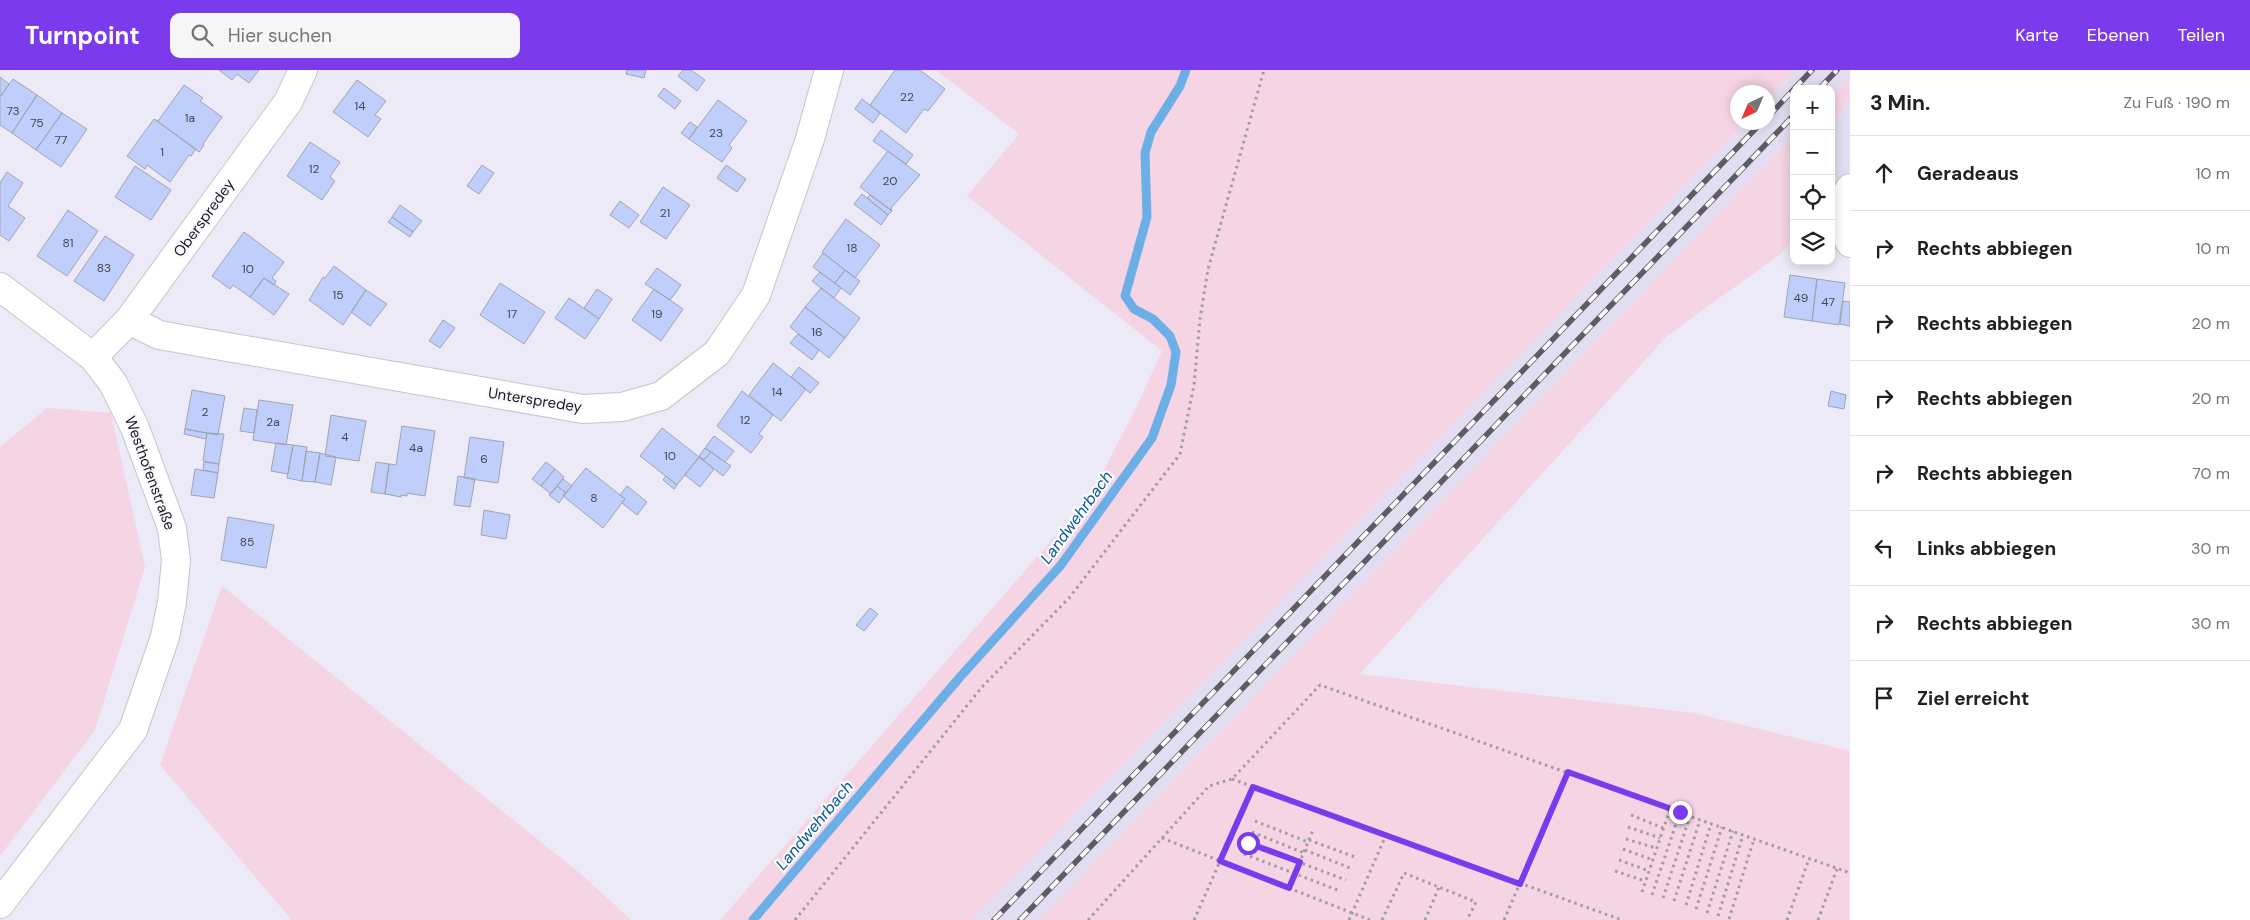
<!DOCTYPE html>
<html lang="de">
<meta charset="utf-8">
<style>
:root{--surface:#fff;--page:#f6f6f6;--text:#202124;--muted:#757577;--line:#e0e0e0;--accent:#7c3aed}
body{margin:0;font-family:"DM Sans",sans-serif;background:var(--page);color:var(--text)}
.controls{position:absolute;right:15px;top:15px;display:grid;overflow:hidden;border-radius:10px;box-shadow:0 2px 12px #0003}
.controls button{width:45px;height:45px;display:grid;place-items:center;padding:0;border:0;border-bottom:1px solid var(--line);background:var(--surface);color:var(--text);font:25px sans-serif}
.compass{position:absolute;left:1730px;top:15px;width:45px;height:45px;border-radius:50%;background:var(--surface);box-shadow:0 2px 12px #0003;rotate:224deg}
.stop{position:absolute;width:15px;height:15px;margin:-11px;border:4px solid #7c3aed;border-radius:50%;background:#fff}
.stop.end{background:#7c3aed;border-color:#fff;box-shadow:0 1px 5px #0008}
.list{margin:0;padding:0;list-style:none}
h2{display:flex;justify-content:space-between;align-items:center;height:65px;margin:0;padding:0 20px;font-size:21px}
h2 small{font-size:16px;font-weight:400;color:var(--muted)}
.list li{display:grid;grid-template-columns:32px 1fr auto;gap:15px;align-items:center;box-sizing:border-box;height:75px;padding:0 20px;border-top:1px solid var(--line)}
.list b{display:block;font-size:19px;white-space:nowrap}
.list em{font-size:16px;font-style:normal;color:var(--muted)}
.icon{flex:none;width:28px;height:28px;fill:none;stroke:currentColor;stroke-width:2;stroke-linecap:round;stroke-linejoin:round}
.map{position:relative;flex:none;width:1850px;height:850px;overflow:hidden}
header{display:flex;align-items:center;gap:30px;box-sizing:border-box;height:70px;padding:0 25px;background:var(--accent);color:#fff}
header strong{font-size:24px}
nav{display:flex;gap:28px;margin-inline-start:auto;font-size:18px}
.search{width:350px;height:45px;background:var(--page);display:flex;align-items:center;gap:12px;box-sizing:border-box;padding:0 18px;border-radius:10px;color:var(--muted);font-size:19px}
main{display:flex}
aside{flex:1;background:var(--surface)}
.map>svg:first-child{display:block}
.built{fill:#e2ddf1}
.green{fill:#f5d4e3}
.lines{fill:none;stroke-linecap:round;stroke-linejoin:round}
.stream{stroke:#6cafe7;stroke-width:9}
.building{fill:#c0cefb;stroke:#a0a4b0}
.minor-casing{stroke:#c6c3cf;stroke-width:30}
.path{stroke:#9e9ca5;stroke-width:3;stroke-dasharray:2.5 4;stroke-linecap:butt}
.minor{stroke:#fff;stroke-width:28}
.rail-casing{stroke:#5d5c62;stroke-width:5.5}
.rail{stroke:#faf9fe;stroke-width:4;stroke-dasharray:11;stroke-linecap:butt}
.route{stroke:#7c3aed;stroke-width:6}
.labels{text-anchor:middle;stroke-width:4.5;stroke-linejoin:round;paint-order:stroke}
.number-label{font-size:12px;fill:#444654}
.street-label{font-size:15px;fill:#1a191d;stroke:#faf9fe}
.water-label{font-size:16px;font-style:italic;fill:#08598d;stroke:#faf9fe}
</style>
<header>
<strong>Turnpoint</strong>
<div class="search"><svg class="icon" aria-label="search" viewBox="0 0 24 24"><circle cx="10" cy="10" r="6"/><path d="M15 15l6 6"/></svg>Hier suchen</div>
<nav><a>Karte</a><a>Ebenen</a><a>Teilen</a></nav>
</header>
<main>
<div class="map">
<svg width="1850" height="850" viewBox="0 0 1850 850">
<rect width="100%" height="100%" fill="#edeaf7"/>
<path class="built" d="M1796,0H1850V6L1831,26V19H1794V65L1039,850H972L1745,53L1768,52V29Z
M1850,31V100L1840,116L1831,110V54Z"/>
<path class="green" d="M936,0H1796L1768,29V22H1738V52L1745,53L972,850H720L1091,425L1135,340L1162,281L967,126L1019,64Z
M1850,6V31L1831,54V26Z
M1794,65V151H1792L1789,175L1778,186L1668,265L1360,604L1694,643L1850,681V850H1039Z
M47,338L111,343L145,497L95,660L0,786V377Z
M222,516L581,804L631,850H289L290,848L160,695Z"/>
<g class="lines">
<path class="stream" d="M753,850L960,607L1061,495L1152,368L1171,315L1176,282L1170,266L1153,249L1134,239L1125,226L1147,147L1145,83L1151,62L1180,16L1186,0"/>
</g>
<path class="building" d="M219,0H259L249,13L237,4L232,10Z
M627,0H646L644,8L626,4Z
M683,0H691L705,10L697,21L678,6Z
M920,0L945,19L928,41L924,39L906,63L870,35L895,0Z
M0,7L9,14L0,27Z
M13,9L37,25L12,63L0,55V27Z
M357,10L386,31L375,45L381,49L368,67L333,42Z
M184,15L203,28L200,31L222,47L203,74L204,75L199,82L156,50L158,51Z
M664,18L681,31L675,39L658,26Z
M37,25L62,43L36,80L12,63Z
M862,29L880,43L873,53L855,39Z
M718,30L747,51L729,75L732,78L722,92L689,69Z
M62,43L87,59L61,97L36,80Z
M154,49L196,79L191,86L189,85L170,112L147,95L145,99L127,86Z
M690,52L697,57L689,69L681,63Z
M881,60L913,85L906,94L873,71Z
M310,72L340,92L330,107L335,111L322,130L287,106Z
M888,81L920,105L891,138L892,141L860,117Z
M482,95L494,103L479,124L467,116Z
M726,95L746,109L737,122L717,108Z
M135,96L171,120L151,150L115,127Z
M7,102L23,113L8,136L25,148L9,171L0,165V113Z
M663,117L690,135L666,169L640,152Z
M862,124L888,145L881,155L854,134Z
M870,125L892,141L888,145L867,128Z
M620,131L639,145L629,158L610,145Z
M400,135L422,151L413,162L392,147Z
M68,140L98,161L67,206L37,186Z
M392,147L413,162L410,167L388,152Z
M846,149L880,175L855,208L822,182Z
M244,162L284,192L272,208L276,211L274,215L264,208L250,227L233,215L230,219L212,206Z
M105,166L134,185L104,231L74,211Z
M823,183L845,200L835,213L813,197Z
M334,196L366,220L343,255L309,230L323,207L325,208Z
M657,198L681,215L670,230L645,214Z
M845,200L860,211L850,225L835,213Z
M820,202L841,218L834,228L812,211Z
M1790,205L1817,209L1812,251L1784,247Z
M264,208L289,224L274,245L250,227Z
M1817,209L1845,213L1839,255L1812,251Z
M500,213L545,242L524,274L480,245Z
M821,218L860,248L845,268L805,237Z
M597,219L612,229L599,249L584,238Z
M654,219L683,239L661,271L632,250Z
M366,220L387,234L370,256L351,242Z
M569,228L599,249L585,269L555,248Z
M1843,231L1850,232V256L1840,254Z
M805,237L845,268L829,288L790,257Z
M443,250L455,258L440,278L429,271Z
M798,264L819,280L812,290L790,273Z
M773,293L806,319L781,351L749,325Z
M799,297L819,313L810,323L791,307Z
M192,320L225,326L218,365L185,359Z
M742,321L773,345L759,364L763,367L751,383L717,356Z
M1831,321L1846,325L1844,339L1828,336Z
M259,330L293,335L286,375L253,370Z
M244,338L257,340L254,363L240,361Z
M331,345L366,351L359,391L325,386Z
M402,356L435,361L425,426L407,423V426L401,425V427L385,424L389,394L396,395Z
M662,358L699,387L677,415L640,386Z
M185,359L207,363L206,369L184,364Z
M207,363L224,364L219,394L203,391Z
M714,366L734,381L725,392L705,378Z
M470,367L504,372L498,413L464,408Z
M276,373L293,375L288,404L271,401Z
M293,375L307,377L302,411L287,408Z
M705,378L711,382L704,390L699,386Z
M306,381L320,383L315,412L302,411Z
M711,382L731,396L723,406L699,387L704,390Z
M320,383L336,387L331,415L315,412Z
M699,387L714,399L700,417L685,405Z
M204,392L219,394L218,403L203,400Z
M376,392L389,394L385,424L371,422Z
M546,392L555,399L541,416L532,409Z
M586,398L625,429L603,458L563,426Z
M195,399L218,403L214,428L191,425Z
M555,399L564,407L551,424L541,416Z
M458,406L475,409L470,437L454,435Z
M666,406L677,415L674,419L663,410Z
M563,409L572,416L566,423L557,416Z
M557,416L566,423L559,433L549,425Z
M627,416L647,432L637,445L622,433L625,429L620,425Z
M484,440L510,445L506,469L481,465Z
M228,447L274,455L266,498L221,490Z
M870,538L878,544L864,561L856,555Z"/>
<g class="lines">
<defs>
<path id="minor" d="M1850,118C1841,131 1842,160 1850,173
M0,217L93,287L113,313L135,358L172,458L176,490L172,532L165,567L133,660L0,834
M129,250L159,265L583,339L622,337L661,326L717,283L756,225L810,69L829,0
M93,287L129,250L288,32L303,0"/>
</defs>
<use href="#minor" class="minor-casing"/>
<path class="path" d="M1232,709L1622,850
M1631,745L1663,758
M1255,751L1308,772
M1628,757L1660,768
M1252,762L1304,783
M1162,768L1370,850
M1626,769L1656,778
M1309,770L1355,787
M1248,773L1346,810
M1623,779L1653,790
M1305,780L1350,798
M1244,784L1340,821
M1619,790L1649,801
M1615,801L1645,811
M1289,818L1313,760
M1642,822L1670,739
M1652,825L1680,742
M1663,828L1690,746
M1674,831L1700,750
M1686,835L1711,754
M1696,839L1722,757
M1707,843L1733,761
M1718,846L1743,765
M1729,849L1754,769
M795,850L982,617L1069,528L1180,384L1194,315L1200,249L1208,199L1264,0
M1088,850L1209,716L1232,709L1320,615L1850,803
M1194,850L1253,717
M1349,850L1386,765
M1382,850L1404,803L1476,832L1467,850
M1425,850L1439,817
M1504,850L1568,702
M1787,850L1809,789
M1818,850L1837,799"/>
<use href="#minor" class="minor"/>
<defs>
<path id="rail" d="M1794,19L1812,0
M1819,19L1837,0
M1768,47L1794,19
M994,850L1762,52
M1020,850L1794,45"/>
</defs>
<use href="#rail" class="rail-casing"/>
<use href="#rail" class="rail"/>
</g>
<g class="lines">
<path class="route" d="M1248,773L1300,792L1289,818L1220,791L1253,717L1520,814L1568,702L1680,742"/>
</g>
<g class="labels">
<g class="number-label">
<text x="907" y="31">22</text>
<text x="360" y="40">14</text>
<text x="13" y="45">73</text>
<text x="190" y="52">1a</text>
<text x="37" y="57">75</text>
<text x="716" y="67">23</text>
<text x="61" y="74">77</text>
<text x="162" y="86">1</text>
<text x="314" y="103">12</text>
<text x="890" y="115">20</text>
<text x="665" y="147">21</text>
<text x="68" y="177">81</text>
<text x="852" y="182">18</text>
<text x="104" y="202">83</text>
<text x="248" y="203">10</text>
<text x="338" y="229">15</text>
<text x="1801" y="232">49</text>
<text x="1828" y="236">47</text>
<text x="512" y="248">17</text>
<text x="657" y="248">19</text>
<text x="817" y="266">16</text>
<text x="777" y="326">14</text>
<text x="205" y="346">2</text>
<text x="745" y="354">12</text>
<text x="273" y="356">2a</text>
<text x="345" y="371">4</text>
<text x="416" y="382">4a</text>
<text x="670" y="390">10</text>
<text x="484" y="393">6</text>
<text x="594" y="432">8</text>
<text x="247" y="476">85</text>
</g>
<g class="street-label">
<text transform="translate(204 148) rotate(-54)" y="5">Oberspredey</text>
<text transform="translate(535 330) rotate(9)" y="5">Unterspredey</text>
<text transform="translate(150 403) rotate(70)" y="5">Westhofenstraße</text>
</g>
<g class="water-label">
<text transform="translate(1076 447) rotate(-54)" y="6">Landwehrbach</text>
<text transform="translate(814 755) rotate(-50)" y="6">Landwehrbach</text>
</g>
</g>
</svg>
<div class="controls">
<button>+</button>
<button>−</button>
<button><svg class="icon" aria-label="locate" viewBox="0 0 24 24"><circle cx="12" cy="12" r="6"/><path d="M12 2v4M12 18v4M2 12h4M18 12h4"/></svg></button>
<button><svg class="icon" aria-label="layers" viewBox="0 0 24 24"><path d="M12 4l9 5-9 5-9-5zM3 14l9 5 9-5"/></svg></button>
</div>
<svg class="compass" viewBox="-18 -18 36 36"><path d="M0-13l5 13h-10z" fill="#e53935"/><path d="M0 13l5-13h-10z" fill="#757577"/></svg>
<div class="stop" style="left:1248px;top:773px"></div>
<div class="stop end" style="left:1680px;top:742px"></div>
</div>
<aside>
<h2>3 Min.<small>Zu Fuß · 190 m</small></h2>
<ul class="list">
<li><svg class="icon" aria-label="ahead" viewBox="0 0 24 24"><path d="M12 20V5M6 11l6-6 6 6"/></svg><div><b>Geradeaus</b></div><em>10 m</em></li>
<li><svg class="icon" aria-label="right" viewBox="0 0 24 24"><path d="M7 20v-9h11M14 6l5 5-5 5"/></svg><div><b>Rechts abbiegen</b></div><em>10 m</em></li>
<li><svg class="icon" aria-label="right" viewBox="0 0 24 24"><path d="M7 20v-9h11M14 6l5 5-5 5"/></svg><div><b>Rechts abbiegen</b></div><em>20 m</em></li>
<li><svg class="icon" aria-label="right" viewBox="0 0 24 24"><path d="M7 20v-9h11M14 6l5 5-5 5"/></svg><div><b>Rechts abbiegen</b></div><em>20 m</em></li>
<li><svg class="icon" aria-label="right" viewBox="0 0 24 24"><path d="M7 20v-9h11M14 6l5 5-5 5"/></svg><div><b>Rechts abbiegen</b></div><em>70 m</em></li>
<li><svg class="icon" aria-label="left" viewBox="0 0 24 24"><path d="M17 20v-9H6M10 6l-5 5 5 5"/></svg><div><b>Links abbiegen</b></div><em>30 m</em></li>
<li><svg class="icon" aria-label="right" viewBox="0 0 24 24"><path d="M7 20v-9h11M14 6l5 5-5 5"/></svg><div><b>Rechts abbiegen</b></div><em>30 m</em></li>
<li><svg class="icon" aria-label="arrive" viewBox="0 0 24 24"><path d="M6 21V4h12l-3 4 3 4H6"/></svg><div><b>Ziel erreicht</b></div></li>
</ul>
</aside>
</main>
